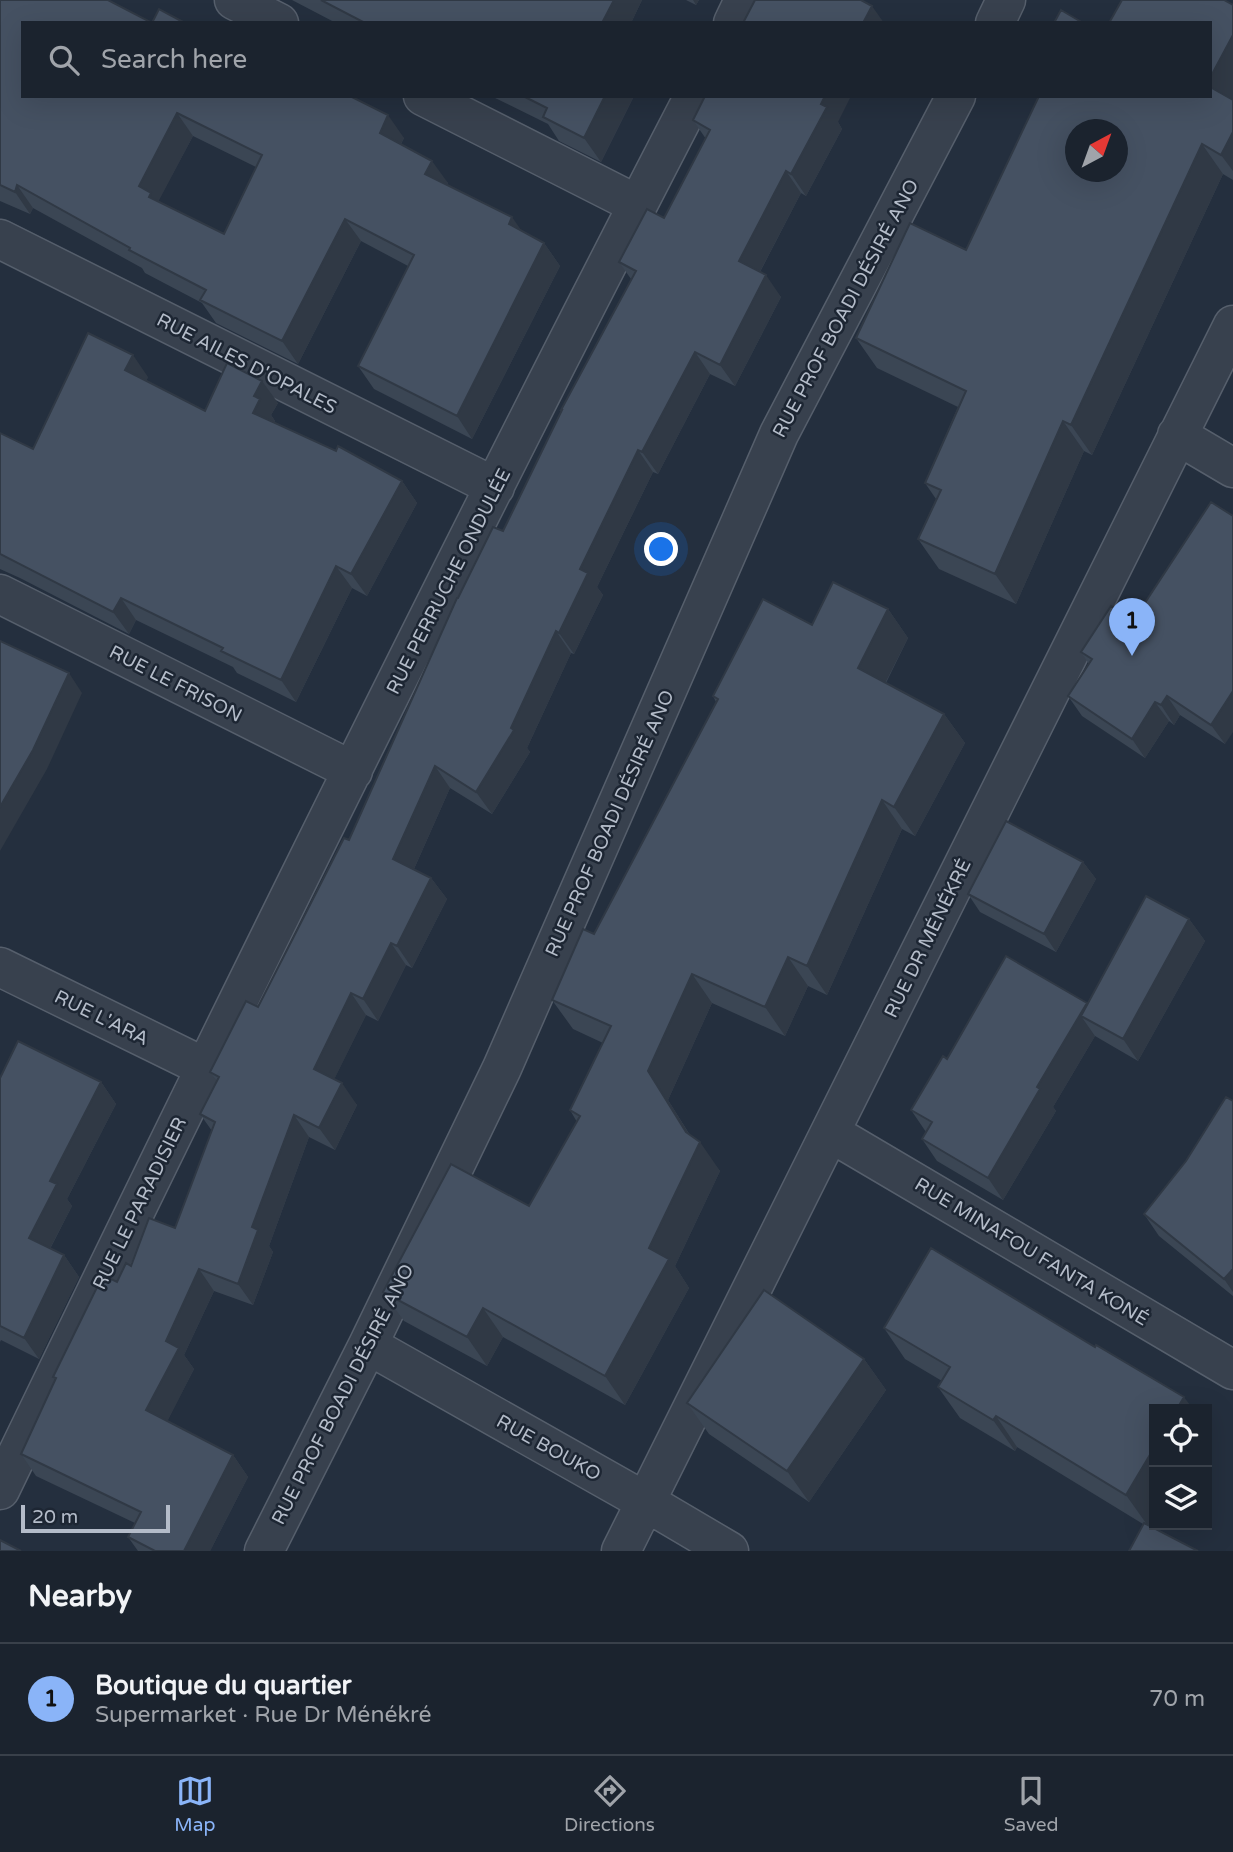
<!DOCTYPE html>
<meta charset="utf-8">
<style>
:root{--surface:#1b232e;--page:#242b36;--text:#f1f3f6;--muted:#a0a4aa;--line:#39404a;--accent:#8ab4f8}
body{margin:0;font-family:"Varela Round",sans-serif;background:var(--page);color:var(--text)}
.controls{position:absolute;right:21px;bottom:21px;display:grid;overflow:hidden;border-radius:0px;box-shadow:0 7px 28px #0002}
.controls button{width:63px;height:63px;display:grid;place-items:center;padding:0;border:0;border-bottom:2px solid var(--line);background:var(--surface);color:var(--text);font:35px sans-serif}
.compass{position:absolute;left:1065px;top:119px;width:63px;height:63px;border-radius:50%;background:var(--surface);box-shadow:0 7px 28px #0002;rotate:41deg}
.scale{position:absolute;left:21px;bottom:18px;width:149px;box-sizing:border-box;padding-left:7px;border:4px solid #b4bcc9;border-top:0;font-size:19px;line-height:24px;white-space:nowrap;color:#b4bcc9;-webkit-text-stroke:5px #1d2633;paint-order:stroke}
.you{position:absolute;left:662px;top:550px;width:24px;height:24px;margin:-18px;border:5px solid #fff;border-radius:50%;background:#1a73e8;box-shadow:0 0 0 10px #1a73e833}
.badge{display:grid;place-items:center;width:46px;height:46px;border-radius:50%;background:var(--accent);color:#111;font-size:23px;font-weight:700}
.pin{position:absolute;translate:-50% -58px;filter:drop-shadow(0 2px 4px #0008)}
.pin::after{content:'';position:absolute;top:37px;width:24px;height:21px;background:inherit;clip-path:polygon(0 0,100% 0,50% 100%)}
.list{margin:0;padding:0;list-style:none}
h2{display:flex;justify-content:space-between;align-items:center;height:91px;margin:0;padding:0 28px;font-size:30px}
h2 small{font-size:23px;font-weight:400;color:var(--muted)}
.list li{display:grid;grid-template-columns:46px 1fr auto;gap:21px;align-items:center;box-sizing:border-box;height:112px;padding:0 28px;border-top:2px solid var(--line)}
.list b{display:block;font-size:26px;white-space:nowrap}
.list p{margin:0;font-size:23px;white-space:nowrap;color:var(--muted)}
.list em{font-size:23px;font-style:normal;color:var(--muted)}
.icon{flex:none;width:38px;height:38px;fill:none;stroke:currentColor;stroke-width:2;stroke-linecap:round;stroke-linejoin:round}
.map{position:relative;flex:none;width:1233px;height:1551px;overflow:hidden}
.search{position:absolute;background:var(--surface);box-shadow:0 7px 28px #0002;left:21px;right:21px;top:21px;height:77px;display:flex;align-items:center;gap:18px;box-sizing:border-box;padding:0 24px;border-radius:0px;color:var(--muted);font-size:26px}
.sheet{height:203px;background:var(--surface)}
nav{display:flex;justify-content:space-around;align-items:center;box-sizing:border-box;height:98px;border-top:2px solid var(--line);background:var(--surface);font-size:19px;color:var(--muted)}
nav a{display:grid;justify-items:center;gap:4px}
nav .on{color:var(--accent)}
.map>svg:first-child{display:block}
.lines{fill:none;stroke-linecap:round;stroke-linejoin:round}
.minor-casing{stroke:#565f6c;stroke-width:41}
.minor{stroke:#38414e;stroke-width:38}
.wall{fill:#3b4654;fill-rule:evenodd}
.shaded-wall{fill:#303945}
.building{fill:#455162;stroke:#303945;stroke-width:2;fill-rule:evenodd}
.labels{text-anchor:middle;stroke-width:5;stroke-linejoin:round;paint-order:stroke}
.street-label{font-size:19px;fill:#b4bcc9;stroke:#1d2633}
</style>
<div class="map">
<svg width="1233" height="1551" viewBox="0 0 1233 1551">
<rect width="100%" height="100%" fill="#242f3e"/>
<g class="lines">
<defs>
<path id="minor" d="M234,0L279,23
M733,23L744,0
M995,23L1006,0
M423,96L638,205
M0,239L495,487
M1177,435L1233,468
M0,594L353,771
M0,967L204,1067
M831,1133L1233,1370
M368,1345L646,1502L729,1551
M0,1490C226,1022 455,557 694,96
M264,1551L368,1345L502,1068L779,434L956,96
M621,1551L1233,325"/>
</defs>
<use href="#minor" class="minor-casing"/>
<use href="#minor" class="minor"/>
</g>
<path class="wall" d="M0,0L152,23L404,138L401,144L448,183L447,185L522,231L544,243L560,266L472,439L374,389L358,366L408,266L361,241L298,364L216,323L202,303L145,273L142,268L33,208L30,214L0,201ZM193,136L256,167L224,234L158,201Z
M292,0H642L631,23H336Z
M686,0H699L696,5Z
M1233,5V180L1223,174L1092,455L1084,451L1016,604L939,569L918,539L936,499L925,483L958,407L877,368L856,338L966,250Z
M491,96H634L601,162L559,141L548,124Z
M693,120L838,122L842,129L806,196L801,193L760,272L781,297L735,386L710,374L658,474L653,472L597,587L603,595L574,654L571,653L527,748L530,752L492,814L450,788L414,869L431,878L447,899L412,968L406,965L378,1021L366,1015L334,1079L357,1105L335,1150L309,1137L269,1246L273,1252L253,1305L214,1291L184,1355L194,1369L167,1421L233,1455L248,1477L210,1551H138L128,1537L135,1523L36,1476L21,1454L56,1380L53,1377L117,1282L131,1266L175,1228L212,1131L200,1114L217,1081L210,1072L258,1007L349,840L458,598L503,531L631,279L619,262L664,218L706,139Z
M148,377L146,381L205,411L278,403L271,415L275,421L274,423L402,481L417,503L367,596L352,588L296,702L237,673L233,667L136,620L129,634L20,578L0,569V433L33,449Z
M1211,502L1225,744L1180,715L1174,725L1169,721L1145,758L1082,716L1068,696L1089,664L1081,652L1133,621Z
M888,609L908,638L886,683L944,714L965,743L915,836L902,829L827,995L808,986L785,1036L712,1003L668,1100L690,1135L720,1171L675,1266L689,1288L625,1405L503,1337L487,1366L404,1321L383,1292L529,1206L577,1122L570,1110L603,1043L573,1029L552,1000L594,934L716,702L713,696L812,625Z
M1083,862L1096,879L1056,952L980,912L968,894Z
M1189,919L1205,941L1138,1061L1095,1036L1053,1107L1056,1111L1003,1200L937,1161L922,1139L926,1132L911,1110L947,1059L1087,1003Z
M0,1078L101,1082L116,1104L67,1199L72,1206L50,1249L64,1255L79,1277L39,1359L1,1340L0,1342Z
M1233,1101V1296L1159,1236L1144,1214Z
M884,1328L1154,1409V1515L1148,1525L1143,1524L1017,1447L1015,1451L960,1418L938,1387L942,1381L905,1359Z
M864,1359L886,1390L809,1502L709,1434L687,1403Z"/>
<path class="shaded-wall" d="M614,0H642L631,23H602Z
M693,0H699L696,5Z
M872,6L884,23H863Z
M1233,35V105L1210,91V78Z
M605,96H634L601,162L584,138Z
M825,96H851L838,122L842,129L806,196L791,174Z
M177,113L193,136L156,206L139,186Z
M388,115L404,138L395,155L380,133Z
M1233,132V171L1221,155Z
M1202,144L1223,174L1092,455L1071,425Z
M432,161L448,183L441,196L425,174Z
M786,171L801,193L754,283L739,261Z
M17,185L33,208L30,214L15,192Z
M512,217L528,240L509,224Z
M345,219L361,241L298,364L282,341Z
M544,243L560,266L472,439L457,416Z
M766,275L781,297L735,386L720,365Z
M695,352L710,374L658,474L642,452Z
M133,355L148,377L141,392L125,370Z
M262,381L278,403L271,415L275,421L268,435L253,413L254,396Z
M1063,421L1084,451L1016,604L995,574Z
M638,450L653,472L597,587L603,595L574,654L559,633L580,569Z
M402,481L417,503L367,596L351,574Z
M336,566L352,588L296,702L281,680Z
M121,598L136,620L129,634L113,612Z
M888,609L908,638L878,697L858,668Z
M556,631L571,653L527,748L530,752L492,814L476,792L511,728Z
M69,673L82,693L47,769L0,851V807Z
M1233,691V732L1225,744L1211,725Z
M1167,696L1180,715L1174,725L1161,705Z
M1155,702L1169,721L1145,758L1132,739Z
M944,714L965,743L915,836L894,807Z
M435,766L450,788L409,880L393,859Z
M882,800L902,829L827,995L807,966Z
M1083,862L1096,879L1056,952L1044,934Z
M431,878L447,899L412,968L397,946Z
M1189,919L1205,941L1138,1061L1123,1039Z
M391,943L406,965L378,1021L363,999Z
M788,957L808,986L785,1036L765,1007Z
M692,974L712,1003L668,1100L697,1147L700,1142L720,1171L675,1266L689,1288L625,1405L605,1376L649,1248L686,1132L648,1071Z
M351,993L366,1015L329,1090L314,1069Z
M1087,1003L1081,1016L1095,1036L1053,1107L1056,1111L1003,1200L988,1178L1037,1087Z
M101,1082L116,1104L67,1199L72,1206L44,1260L29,1238L50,1181Z
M342,1083L357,1105L335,1150L319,1128Z
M294,1115L309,1137L269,1246L273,1252L253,1305L238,1284L252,1227Z
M64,1255L79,1277L39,1359L24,1338Z
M199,1269L214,1291L184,1355L194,1369L162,1432L146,1410L166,1341Z
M1233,1269V1292L1224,1279Z
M483,1308L503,1337L487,1366L467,1337Z
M864,1359L886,1390L809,1502L787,1471Z
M1184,1397L1193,1409H1177Z
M996,1416L1017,1447L1015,1451L993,1420Z
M1154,1448V1515L1148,1526L1126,1495Z
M233,1455L248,1477L210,1551H184Z"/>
<path class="building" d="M0,0H108L152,23L159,9L185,23H23V96H350L388,115L380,133L432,161L425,174L512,217L509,224L544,243L457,416L358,366L414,255L345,219L282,341L200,300L206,290L129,250L130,248L17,185L15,192L0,185ZM177,113L262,155L224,234L149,197L151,193L139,186Z
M321,0H614L602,23H365Z
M755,0H861L872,6L863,23H743Z
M1122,0H1224L1233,5V35L1210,78V23H1109Z
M1061,10L1083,23H1054Z
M1210,87L1233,100V132L1221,155L1202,144L1071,425L1063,421L995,574L918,539L941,490L925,483L966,391L856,338L910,223L966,250L1039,96H1210ZM1075,130H1117V172H1075Z
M523,96H605L584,138L543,117L547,108Z
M705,96H825L821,104L827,107L791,174L786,171L739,261L766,275L720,365L695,352L642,452L638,450L580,569L588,573L559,633L556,631L511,728L514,730L476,792L435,766L393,859L431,878L397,946L391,943L363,999L351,993L314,1069L342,1083L319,1128L294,1115L252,1227L258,1230L238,1284L199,1269L166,1341L179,1348L146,1410L233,1455L184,1551H155L128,1537L141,1512L21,1454L56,1378L53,1377L103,1275L117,1282L126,1263L131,1266L149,1218L175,1228L215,1122L200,1114L219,1077L210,1072L246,1001L258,1007L344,838L349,840L457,598H458L493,527L503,531L562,410H561L636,271L619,262L647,209L664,218L710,130L693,120Z
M88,333L133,355L125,370L205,411L227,363L262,381L254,396L260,399L253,413L336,451L338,446L402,481L351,574L336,566L281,680L221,651L223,648L121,598L113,612L0,554V433L33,449Z
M1211,502L1233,516V691L1211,725L1167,696L1161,705L1155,702L1132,739L1068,696L1092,659L1081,652L1111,606L1133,621Z
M833,582L888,609L858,668L944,714L894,807L882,800L807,966L788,957L765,1007L692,974L648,1071L686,1132L700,1142L649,1248L669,1259L605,1376L483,1308L467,1337L383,1292L451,1164L529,1206L580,1116L570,1110L611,1026L552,1000L583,929L594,934L718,699L713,696L763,599L812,625Z
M0,641L69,673L33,750L0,807Z
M1006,821L1083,862L1044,934L968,894Z
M1146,896L1189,919L1123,1039L1081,1016Z
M1006,956L1087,1003L1037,1087L1040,1089L988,1178L922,1139L932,1122L911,1110L943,1056L947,1059Z
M18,1041L101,1082L50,1181L57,1184L29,1238L64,1255L24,1338L0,1326V1078Z
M1226,1097L1233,1101V1269L1224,1279L1144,1214L1186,1161Z
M931,1248L1095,1347L1096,1345L1184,1397L1177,1409H1154V1448L1126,1495L996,1416L993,1420L938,1387L950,1367L884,1328Z
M764,1290L864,1359L787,1471L687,1403Z
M1144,1523L1198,1551H1129Z
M0,1540L21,1551H0Z"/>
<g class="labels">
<g class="street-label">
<text transform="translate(845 308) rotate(-62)" y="7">RUE PROF BOADI DÉSIRÉ ANO</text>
<text transform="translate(247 363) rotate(27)" y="7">RUE AILES D'OPALES</text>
<text transform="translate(448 581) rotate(-63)" y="7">RUE PERRUCHE ONDULÉE</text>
<text transform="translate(176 683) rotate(27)" y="7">RUE LE FRISON</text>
<text transform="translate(609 823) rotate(-66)" y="7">RUE PROF BOADI DÉSIRÉ ANO</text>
<text transform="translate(927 938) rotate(-64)" y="7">RUE DR MÉNÉKRÉ</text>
<text transform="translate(102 1017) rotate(26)" y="7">RUE L'ARA</text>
<text transform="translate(139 1203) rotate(-64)" y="7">RUE LE PARADISIER</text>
<text transform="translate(1032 1251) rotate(31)" y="7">RUE MINAFOU FANTA KONÉ</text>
<text transform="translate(342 1394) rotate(-63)" y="7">RUE PROF BOADI DÉSIRÉ ANO</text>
<text transform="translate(549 1447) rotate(29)" y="7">RUE BOUKO</text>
</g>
</g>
</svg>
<div class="controls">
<button><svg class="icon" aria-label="locate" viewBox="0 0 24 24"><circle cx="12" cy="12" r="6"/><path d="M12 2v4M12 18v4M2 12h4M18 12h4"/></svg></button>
<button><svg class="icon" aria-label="layers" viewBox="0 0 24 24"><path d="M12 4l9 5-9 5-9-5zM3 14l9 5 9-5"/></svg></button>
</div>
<svg class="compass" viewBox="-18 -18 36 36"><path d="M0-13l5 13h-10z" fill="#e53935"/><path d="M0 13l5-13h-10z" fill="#a0a4aa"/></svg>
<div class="scale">20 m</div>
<div class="you"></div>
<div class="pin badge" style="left:1132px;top:656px">1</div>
<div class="search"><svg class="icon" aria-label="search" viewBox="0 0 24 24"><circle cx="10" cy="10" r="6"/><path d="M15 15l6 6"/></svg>Search here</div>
</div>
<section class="sheet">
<h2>Nearby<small></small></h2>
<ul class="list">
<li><span class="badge">1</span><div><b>Boutique du quartier</b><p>Supermarket · Rue Dr Ménékré</p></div><em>70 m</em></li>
</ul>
</section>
<nav>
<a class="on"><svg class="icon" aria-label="map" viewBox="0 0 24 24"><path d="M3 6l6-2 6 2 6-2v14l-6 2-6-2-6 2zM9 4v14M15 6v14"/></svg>Map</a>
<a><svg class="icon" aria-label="directions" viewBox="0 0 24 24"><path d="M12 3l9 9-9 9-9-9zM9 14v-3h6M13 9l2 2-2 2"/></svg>Directions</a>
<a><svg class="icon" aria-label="saved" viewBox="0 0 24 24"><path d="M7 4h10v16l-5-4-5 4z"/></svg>Saved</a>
</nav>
